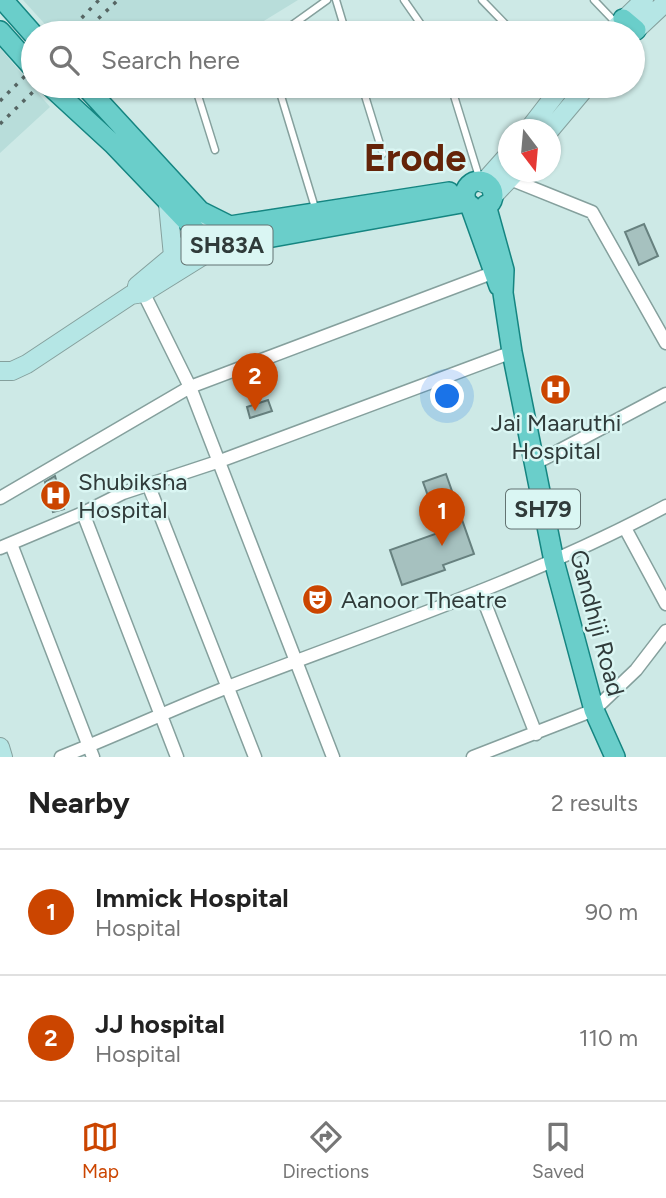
<!DOCTYPE html>
<style>
:root{--surface:#fff;--page:#f2f2f2;--text:#222;--muted:#767676;--line:#e0e0e0;--accent:#cb4500}
body{margin:0;font-family:Figtree,sans-serif;background:var(--page);color:var(--text)}
.compass{position:absolute;left:498px;top:119px;width:63px;height:63px;border-radius:50%;background:var(--surface);box-shadow:0 2px 5px #0004;rotate:164deg}
.you{position:absolute;left:448px;top:397px;width:24px;height:24px;margin:-18px;border:5px solid #fff;border-radius:50%;background:#1a73e8;box-shadow:0 0 0 10px #1a73e833}
.badge{display:grid;place-items:center;width:46px;height:46px;border-radius:50%;background:var(--accent);color:#fff;font-size:23px;font-weight:700}
.pin{position:absolute;translate:-50% -58px;filter:drop-shadow(0 2px 4px #0008)}
.pin::after{content:'';position:absolute;top:37px;width:24px;height:21px;background:inherit;clip-path:polygon(0 0,100% 0,50% 100%)}
.list{margin:0;padding:0;list-style:none}
h2{display:flex;justify-content:space-between;align-items:center;height:91px;margin:0;padding:0 28px;font-size:30px}
h2 small{font-size:23px;font-weight:400;color:var(--muted)}
.list li{display:grid;grid-template-columns:46px 1fr auto;gap:21px;align-items:center;box-sizing:border-box;height:126px;padding:0 28px;border-top:2px solid var(--line)}
.list b{display:block;font-size:26px;white-space:nowrap}
.list p{margin:0;font-size:23px;white-space:nowrap;color:var(--muted)}
.list em{font-size:23px;font-style:normal;color:var(--muted)}
.icon{flex:none;width:38px;height:38px;fill:none;stroke:currentColor;stroke-width:2;stroke-linecap:round;stroke-linejoin:round}
.map{position:relative;flex:none;width:666px;height:757px;overflow:hidden}
.search{position:absolute;background:var(--surface);box-shadow:0 2px 5px #0004;left:21px;right:21px;top:21px;height:77px;display:flex;align-items:center;gap:18px;box-sizing:border-box;padding:0 24px;border-radius:38px;color:var(--muted);font-size:26px}
.sheet{height:343px;background:var(--surface)}
nav{display:flex;justify-content:space-around;align-items:center;box-sizing:border-box;height:98px;border-top:2px solid var(--line);background:var(--surface);font-size:19px;color:var(--muted)}
nav a{display:grid;justify-items:center;gap:4px}
nav .on{color:var(--accent)}
.map>svg:first-child{display:block}
.built{fill:#b8ddda}
.building{fill:#a6c1bf;stroke:#67817f;stroke-width:2}
.lines{fill:none;stroke-linecap:round;stroke-linejoin:round}
.lane-casing{stroke:#85a09d;stroke-width:9}
.street-casing{stroke:#85a09d;stroke-width:15}
.secondary-casing{stroke:#85a09d;stroke-width:20}
.primary-casing{stroke:#158581;stroke-width:22}
.lane{stroke:#fff;stroke-width:6}
.street{stroke:#fff;stroke-width:12}
.secondary{stroke:#b5e6e5;stroke-width:18}
.primary{stroke:#6aceca;stroke-width:19}
.rail{stroke:#566563;stroke-width:3.5;stroke-dasharray:3.5 7;stroke-linecap:butt}
.labels{text-anchor:middle;stroke-width:5;stroke-linejoin:round;paint-order:stroke}
.shield{fill:#daf6f3;stroke:#637372;stroke-width:2}
.shield-label{font-size:23px;font-weight:bold;fill:#303b3a}
.poi-label{font-size:24px;fill:#303b3a;stroke:#daf6f3;text-anchor:start}
.street-label{font-size:24px;fill:#303b3a;stroke:#daf6f3}
.town-label{font-size:38px;font-weight:bold;fill:#642409;stroke:#daf6f3}
</style>
<div class="map">
<svg width="666" height="757" viewBox="0 0 666 757">
<rect width="100%" height="100%" fill="#cde9e6"/>
<path class="built" d="M23,0H298L244,33H53Z
M0,48L50,107L0,153Z"/>
<path class="building" d="M644,224L658,256L639,265L625,232Z
M268,400L272,411L250,418L247,407Z
M446,474L474,554L443,565L445,570L402,585L390,550L441,532L423,482Z
M55,476L64,509L53,512L45,482Z"/>
<g class="lines">
<defs>
<path id="lane" d="M336,0L346,33
M404,0L427,33
M482,0L514,33
M594,0L617,24
M281,33L327,0
M195,86L215,150
M278,86L316,211
M362,86L383,154
M451,86L480,180"/>
<path id="street" d="M510,179L592,212L666,343
M141,288L190,387L333,757
M534,464L666,394
M148,484L255,757
M0,498L190,387L492,273
M83,513L177,757
M625,528L666,604
M11,544L93,757
M0,548L83,513L123,493L220,461L512,352
M480,591L536,734
M61,757C117,735 172,709 228,687C375,630 526,581 666,506
M473,757L594,710L636,670L666,631"/>
<path id="secondary" d="M610,33L644,0
M633,33L666,2
M528,130L562,86
M550,130L587,86
M483,183L508,155
M495,194L516,172
M168,204L173,256
M137,286L199,234L206,223
M0,371H12L27,364L131,295L143,293L217,247L230,226
M0,747L3,757"/>
<path id="primary" d="M3,0L33,34
M623,19L636,30
M0,31L33,68
M50,86L113,144L199,234L217,247L467,202
M85,86L200,211L230,226L449,192
M465 195a14 14 0 1 1 28 0a14 14 0 1 1-28 0Z
M470,205L499,286
M486,205L504,270L503,293L512,352L554,561L594,710L615,757"/>
</defs>
<use href="#lane" class="lane-casing"/>
<use href="#street" class="street-casing"/>
<use href="#secondary" class="secondary-casing"/>
<use href="#primary" class="primary-casing"/>
<use href="#lane" class="lane"/>
<use href="#street" class="street"/>
<use href="#secondary" class="secondary"/>
<use href="#primary" class="primary"/>
<path class="rail" d="M67,33L99,0
M83,33L118,0
M0,101L33,68
M0,124L39,86"/>
</g>
<defs>
<symbol id="hospital-disc" viewBox="-11 -11 22 22"><circle r="9.5" fill="#cb4500" stroke="#daf6f3"/><path d="M-5-5h3v3.5h4V-5h3V5h-3V1.5h-4V5h-3Z" fill="#fff"/></symbol>
<symbol id="theatre-disc" viewBox="-11 -11 22 22"><circle r="9.5" fill="#cb4500" stroke="#daf6f3"/><path d="M-5-5.5Q0-4 5-5.5V0Q5 5 0 6Q-5 5-5 0ZM-3.3-2.5H-1v1.5H-3.3ZM1-2.5H3.3v1.5H1ZM-2.8 1Q0 5.5 2.8 1Z" fill="#fff"/></symbol>
</defs>
<g fill-rule="evenodd">
<use href="#hospital-disc" x="538" y="372" width="35" height="35"/>
<use href="#hospital-disc" x="38" y="478" width="35" height="35"/>
<use href="#theatre-disc" x="300" y="582" width="35" height="35"/>
</g>
<g class="labels">
<g class="shield">
<rect x="181.5" y="225.5" width="91" height="39" rx="5"/>
<rect x="506" y="489.5" width="74" height="39" rx="5"/>
</g>
<g class="shield-label">
<text x="227" y="253">SH83A</text>
<text x="543" y="517">SH79</text>
</g>
<g class="poi-label">
<text x="556" y="431" text-anchor="middle">Jai Maaruthi<tspan x="556" dy="28">Hospital</tspan></text>
<text x="78" y="490">Shubiksha<tspan x="78" dy="28">Hospital</tspan></text>
<text x="341" y="608">Aanoor Theatre</text>
</g>
<g class="street-label">
<text transform="translate(597 623) rotate(75)" y="8">Gandhiji Road</text>
</g>
<g class="town-label">
<text x="415" y="171">Erode</text>
</g>
</g>
</svg>
<svg class="compass" viewBox="-18 -18 36 36"><path d="M0-13l5 13h-10z" fill="#e53935"/><path d="M0 13l5-13h-10z" fill="#767676"/></svg>
<div class="you"></div>
<div class="pin badge" style="left:442px;top:546px">1</div>
<div class="pin badge" style="left:255px;top:411px">2</div>
<div class="search"><svg class="icon" aria-label="search" viewBox="0 0 24 24"><circle cx="10" cy="10" r="6"/><path d="M15 15l6 6"/></svg>Search here</div>
</div>
<section class="sheet">
<h2>Nearby<small>2 results</small></h2>
<ul class="list">
<li><span class="badge">1</span><div><b>Immick Hospital</b><p>Hospital</p></div><em>90 m</em></li>
<li><span class="badge">2</span><div><b>JJ hospital</b><p>Hospital</p></div><em>110 m</em></li>
</ul>
</section>
<nav>
<a class="on"><svg class="icon" aria-label="map" viewBox="0 0 24 24"><path d="M3 6l6-2 6 2 6-2v14l-6 2-6-2-6 2zM9 4v14M15 6v14"/></svg>Map</a>
<a><svg class="icon" aria-label="directions" viewBox="0 0 24 24"><path d="M12 3l9 9-9 9-9-9zM9 14v-3h6M13 9l2 2-2 2"/></svg>Directions</a>
<a><svg class="icon" aria-label="saved" viewBox="0 0 24 24"><path d="M7 4h10v16l-5-4-5 4z"/></svg>Saved</a>
</nav>
